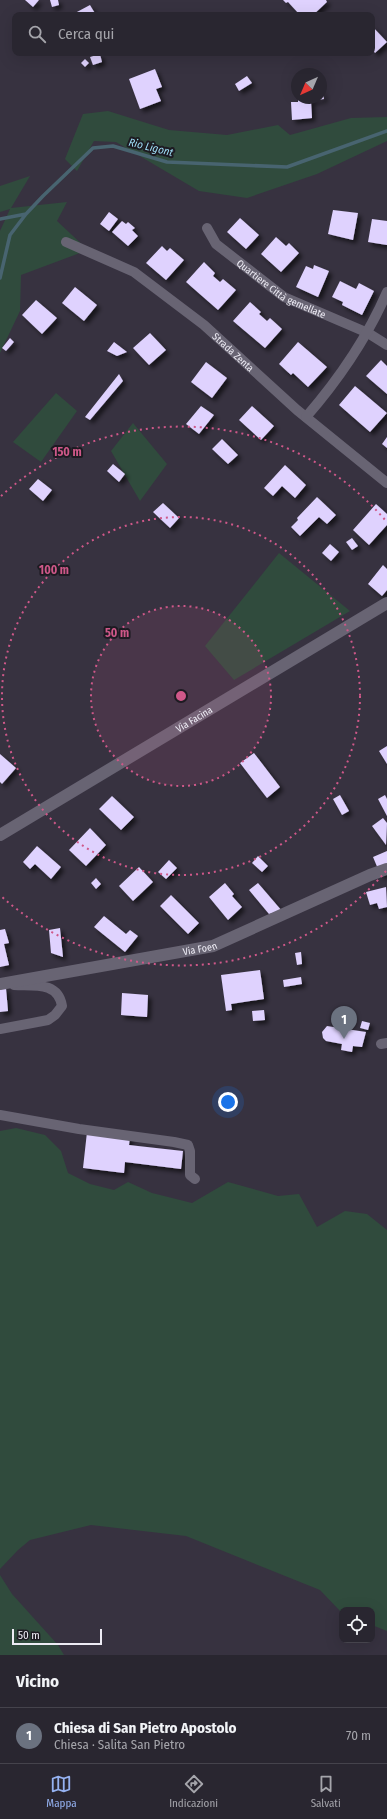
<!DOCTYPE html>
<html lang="it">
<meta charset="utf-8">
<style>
:root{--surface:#292630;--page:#312e38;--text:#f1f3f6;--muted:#a5a5ab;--line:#45434c;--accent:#95b2f1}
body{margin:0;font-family:"Fira Sans Condensed",sans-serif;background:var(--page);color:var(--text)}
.controls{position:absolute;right:12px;bottom:12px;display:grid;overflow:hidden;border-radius:8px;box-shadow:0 4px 16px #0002}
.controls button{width:36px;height:36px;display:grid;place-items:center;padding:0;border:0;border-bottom:1px solid var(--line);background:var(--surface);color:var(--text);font:20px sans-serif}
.compass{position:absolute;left:291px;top:68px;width:36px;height:36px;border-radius:50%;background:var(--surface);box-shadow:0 4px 16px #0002;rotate:224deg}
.scale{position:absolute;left:12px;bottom:10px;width:90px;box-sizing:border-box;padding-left:4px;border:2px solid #eeecf5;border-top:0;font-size:11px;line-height:14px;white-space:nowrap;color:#eeecf5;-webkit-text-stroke:3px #1d1b22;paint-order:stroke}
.you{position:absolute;left:228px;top:1102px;width:14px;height:14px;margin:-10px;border:3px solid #fff;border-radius:50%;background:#1a73e8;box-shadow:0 0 0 6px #1a73e833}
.badge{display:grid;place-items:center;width:26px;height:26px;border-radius:50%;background:var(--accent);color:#fff;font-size:13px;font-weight:700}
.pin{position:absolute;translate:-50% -33px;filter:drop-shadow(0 1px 2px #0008)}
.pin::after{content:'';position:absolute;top:21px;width:14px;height:12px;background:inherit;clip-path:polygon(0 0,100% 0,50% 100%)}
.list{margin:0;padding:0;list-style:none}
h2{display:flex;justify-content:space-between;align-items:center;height:52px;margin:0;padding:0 16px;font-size:17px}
h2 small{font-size:13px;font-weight:400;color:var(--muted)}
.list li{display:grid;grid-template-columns:26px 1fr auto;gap:12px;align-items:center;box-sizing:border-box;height:56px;padding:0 16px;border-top:1px solid var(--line)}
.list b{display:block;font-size:15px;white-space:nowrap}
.list p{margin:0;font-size:13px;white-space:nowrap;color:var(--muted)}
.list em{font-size:13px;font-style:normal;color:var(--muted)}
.icon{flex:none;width:22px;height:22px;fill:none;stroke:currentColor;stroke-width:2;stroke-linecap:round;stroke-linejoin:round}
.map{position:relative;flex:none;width:387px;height:1655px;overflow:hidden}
.search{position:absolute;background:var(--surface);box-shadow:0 4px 16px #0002;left:12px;right:12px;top:12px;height:44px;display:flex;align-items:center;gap:10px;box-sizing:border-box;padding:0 14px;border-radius:8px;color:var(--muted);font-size:15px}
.sheet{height:108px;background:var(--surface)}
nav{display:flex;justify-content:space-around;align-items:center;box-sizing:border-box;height:56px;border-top:1px solid var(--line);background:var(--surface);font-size:11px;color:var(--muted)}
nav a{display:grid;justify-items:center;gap:2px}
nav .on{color:var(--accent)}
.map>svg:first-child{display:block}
.green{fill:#304b3d}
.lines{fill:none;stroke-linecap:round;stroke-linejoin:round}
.stream{stroke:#486470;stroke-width:3.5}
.building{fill:#dfd2fe;filter:url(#shadow)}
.minor{stroke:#686473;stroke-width:10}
.tertiary{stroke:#686473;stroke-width:12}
.secondary{stroke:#686473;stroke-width:12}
.ring{fill:none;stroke:#cf5889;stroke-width:2;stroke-dasharray:2 4}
.labels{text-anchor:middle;stroke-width:4;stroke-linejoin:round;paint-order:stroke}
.street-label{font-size:10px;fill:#eeecf5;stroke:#1d1b22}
.water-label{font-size:11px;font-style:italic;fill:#9fdff8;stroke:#1d1b22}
.centre{fill:#cf5889;stroke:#1d1b22;stroke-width:2}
.ring-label{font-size:12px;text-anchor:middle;font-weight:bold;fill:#cf5889;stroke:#1d1b22;stroke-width:4;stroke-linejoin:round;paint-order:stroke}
</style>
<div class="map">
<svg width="387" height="1655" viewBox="0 0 387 1655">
<defs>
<filter id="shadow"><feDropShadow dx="3.5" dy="3.5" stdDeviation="2" flood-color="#0009"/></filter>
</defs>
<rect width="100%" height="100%" fill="#373240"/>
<path class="green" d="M108,111L169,130L227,135L278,125L290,135L351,118L387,117V141L317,174L247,198L199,191L116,142L94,141L77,171L65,159L83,114Z
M30,176L11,208L67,202L57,221L88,250L21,275L20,311L0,353V231L10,209L0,212V186Z
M56,393L77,411L41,462L13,442Z
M133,423L167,464L140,501L111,451Z
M279,553L350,611L234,680L205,646Z
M16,1128L45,1135L61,1151L68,1173L90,1184L114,1190L128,1182L152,1193L192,1203L228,1182L278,1196L299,1194L317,1227L345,1211L367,1214L387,1230V1631L372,1625V1610H342V1613L320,1590L186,1536L91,1525L30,1540L18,1550L0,1569V1131Z
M0,1575L12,1594L58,1645L64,1655H0Z"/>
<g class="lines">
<path class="stream" d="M0,219L26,214
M0,278L10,235L26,214L43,196L93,148L113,146L167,162L287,167L387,131"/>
</g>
<path class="building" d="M25,0H39L33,7Z
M50,0H58L59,5L52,7Z
M283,0H326L327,2L313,15H300L288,2L286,3Z
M90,5L96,15H76L75,13Z
M372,26L387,42L375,53L372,49Z
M100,54L102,62L93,65L90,57Z
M85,59L89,63L85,67L81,63Z
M155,69L162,87L156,89L161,101L140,109L129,79Z
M247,76L252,83L239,91L235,84Z
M321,86L324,99L311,101L312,118L292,120L291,102H298V98H321Z
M333,210L358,213L353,240L328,234Z
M109,212L118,219L109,231L100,224Z
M240,218L259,235L246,249L227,232Z
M372,219L387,221V245L368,242Z
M122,221L126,224L128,222L135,228L132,230L138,236L128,246L112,232Z
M276,237L286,246L289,243L299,253L281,272L261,254Z
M162,246L167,251L170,248L184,260L166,280L146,263Z
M204,262L215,273L213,276L220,282L223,279L236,290L218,310L186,282Z
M314,265L329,271L318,297L296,287L306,266L313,269Z
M340,281L356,289L359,283L374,291L362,315L342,305L343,302L332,297Z
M75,287L97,305L84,321L62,303Z
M36,300L57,318L42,334L22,315Z
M250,302L261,312L259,314L267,321L270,318L282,329L265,348L233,321Z
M150,333L166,350L149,365L133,348Z
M10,338L14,342L6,351L2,348Z
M114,342L127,352L117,356L107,351Z
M298,342L327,367L308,387L293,373L291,375L279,364Z
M381,360L387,366V394L366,376Z
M206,362L227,378L212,398L191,382Z
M119,374L123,381L90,420L85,417Z
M355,386L387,413L370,432L339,405Z
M201,406L214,415L199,434L186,424Z
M252,406L274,426L261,440L239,420Z
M387,437V448L382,444Z
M222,439L238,455L228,464L212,449Z
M113,464L125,474L119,482L107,471Z
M285,465L306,485L295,498L282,486L273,496L264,488Z
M38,479L52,490L43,501L29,489Z
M317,497L336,515L327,524L319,517L300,536L291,527L298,520L297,518Z
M163,503L179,518L170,528L153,512Z
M376,504L387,514V525L369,545L353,530Z
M352,538L358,546L352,550L346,542Z
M330,544L339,552L331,561L322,553Z
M383,565L387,569V590L382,596L368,584Z
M387,746V764L379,751Z
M254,753L280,787L267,798L240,763Z
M0,754L16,768L2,784L0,782Z
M340,795L349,811L342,815L333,799Z
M385,795L387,799V816L378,799Z
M112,796L134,817L121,830L99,809Z
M383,818L387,823L386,845L372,826Z
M90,828L106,845L86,866L69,850Z
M37,846L61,867L51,879L35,864L30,869L23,862Z
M387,851V874L381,876L373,857Z
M258,856L268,866L262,872L252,863Z
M169,860L177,868L166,879L158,872Z
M139,867L153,882L133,901L119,886Z
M96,878L101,884L96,889L91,883Z
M225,883L234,894L232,896L242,907L228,920L209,897Z
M258,883L282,911L269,914L249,890Z
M386,887L387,907L379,909L377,903L370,905L366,892Z
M171,895L199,923L188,934L160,906Z
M104,916L126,934L130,930L138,936L125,952L94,927Z
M60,928L63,957L51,953L49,930Z
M5,929L9,943L4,944L9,965L0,967V930Z
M301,952L302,964L297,965L295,953Z
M260,970L264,999L231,1004L232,1010L226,1011L221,975Z
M301,977L302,984L284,987L283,980Z
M0,988H6L8,1011L0,1012Z
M122,993L148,995L147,1017L121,1015Z
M264,1010L265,1020L253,1021L252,1011Z
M362,1021L370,1023L368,1030L360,1028Z
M327,1026L366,1032L362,1047L353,1046L352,1052L341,1050L342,1044L326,1041L323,1038L322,1032Z
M87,1132L130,1137L129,1145L183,1151L181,1169L125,1162L124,1173L83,1168Z"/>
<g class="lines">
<g class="minor">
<path id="s1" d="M207,228L216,244L284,297L368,333L387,345"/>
<path id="s2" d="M66,242L134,272L204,325L297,410L387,483"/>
<path d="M306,417C339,379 367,338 387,292"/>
<path d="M0,1029L48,1020L55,1015L62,1006C58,981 33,986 14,985"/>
<path d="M381,1044L387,1043"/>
<path d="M0,1115L79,1129L174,1142L188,1145L190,1151V1175L195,1179"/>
</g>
<path class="tertiary" id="s3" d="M0,984L213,946L370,875L387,869"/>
<path class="secondary" id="s4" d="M0,835L387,603"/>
</g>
<circle cx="181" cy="696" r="90" fill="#cf5889" fill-opacity=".12"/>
<g class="ring">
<circle cx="181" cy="696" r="90"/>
<circle cx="181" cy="696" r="179"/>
<path d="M386 871A269 269 0 0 1 1 896M1 496A269 269 0 0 1 386 521"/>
</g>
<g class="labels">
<g class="street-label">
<text dy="4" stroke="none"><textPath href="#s1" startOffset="98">Quartiere Città gemellate</textPath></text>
<text dy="4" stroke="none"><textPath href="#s2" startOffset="202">Strada Zenta</textPath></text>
<text dy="4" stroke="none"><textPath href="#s4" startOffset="226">Via Facina</textPath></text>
<text dy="4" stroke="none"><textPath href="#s3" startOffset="203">Via Foen</textPath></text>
</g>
<g class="water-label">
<text transform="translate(151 147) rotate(14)" y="4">Rio Ligont</text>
</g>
</g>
<circle cx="181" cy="696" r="6" class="centre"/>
<g class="ring-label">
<text x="67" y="456">150 m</text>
<text x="54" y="574">100 m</text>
<text x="117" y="637">50 m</text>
</g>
</svg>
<div class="controls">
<button><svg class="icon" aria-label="locate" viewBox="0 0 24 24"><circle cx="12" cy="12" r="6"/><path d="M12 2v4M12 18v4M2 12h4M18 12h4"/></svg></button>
</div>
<svg class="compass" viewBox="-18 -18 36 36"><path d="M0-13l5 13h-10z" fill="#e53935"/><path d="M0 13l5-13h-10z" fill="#a5a5ab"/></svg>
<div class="scale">50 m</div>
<div class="you"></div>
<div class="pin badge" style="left:344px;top:1039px;background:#6b7280">1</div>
<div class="search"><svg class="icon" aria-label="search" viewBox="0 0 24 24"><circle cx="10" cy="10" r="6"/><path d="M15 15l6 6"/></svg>Cerca qui</div>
</div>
<section class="sheet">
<h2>Vicino<small></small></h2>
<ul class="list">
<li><span class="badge" style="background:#6b7280">1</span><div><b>Chiesa di San Pietro Apostolo</b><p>Chiesa · Salita San Pietro</p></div><em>70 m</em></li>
</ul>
</section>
<nav>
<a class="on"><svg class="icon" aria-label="map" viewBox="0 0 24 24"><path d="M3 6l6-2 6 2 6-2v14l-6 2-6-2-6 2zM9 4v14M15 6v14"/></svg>Mappa</a>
<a><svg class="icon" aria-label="directions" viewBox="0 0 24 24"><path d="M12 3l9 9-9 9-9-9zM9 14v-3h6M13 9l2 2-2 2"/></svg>Indicazioni</a>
<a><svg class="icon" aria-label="saved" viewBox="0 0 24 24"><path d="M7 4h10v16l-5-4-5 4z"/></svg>Salvati</a>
</nav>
